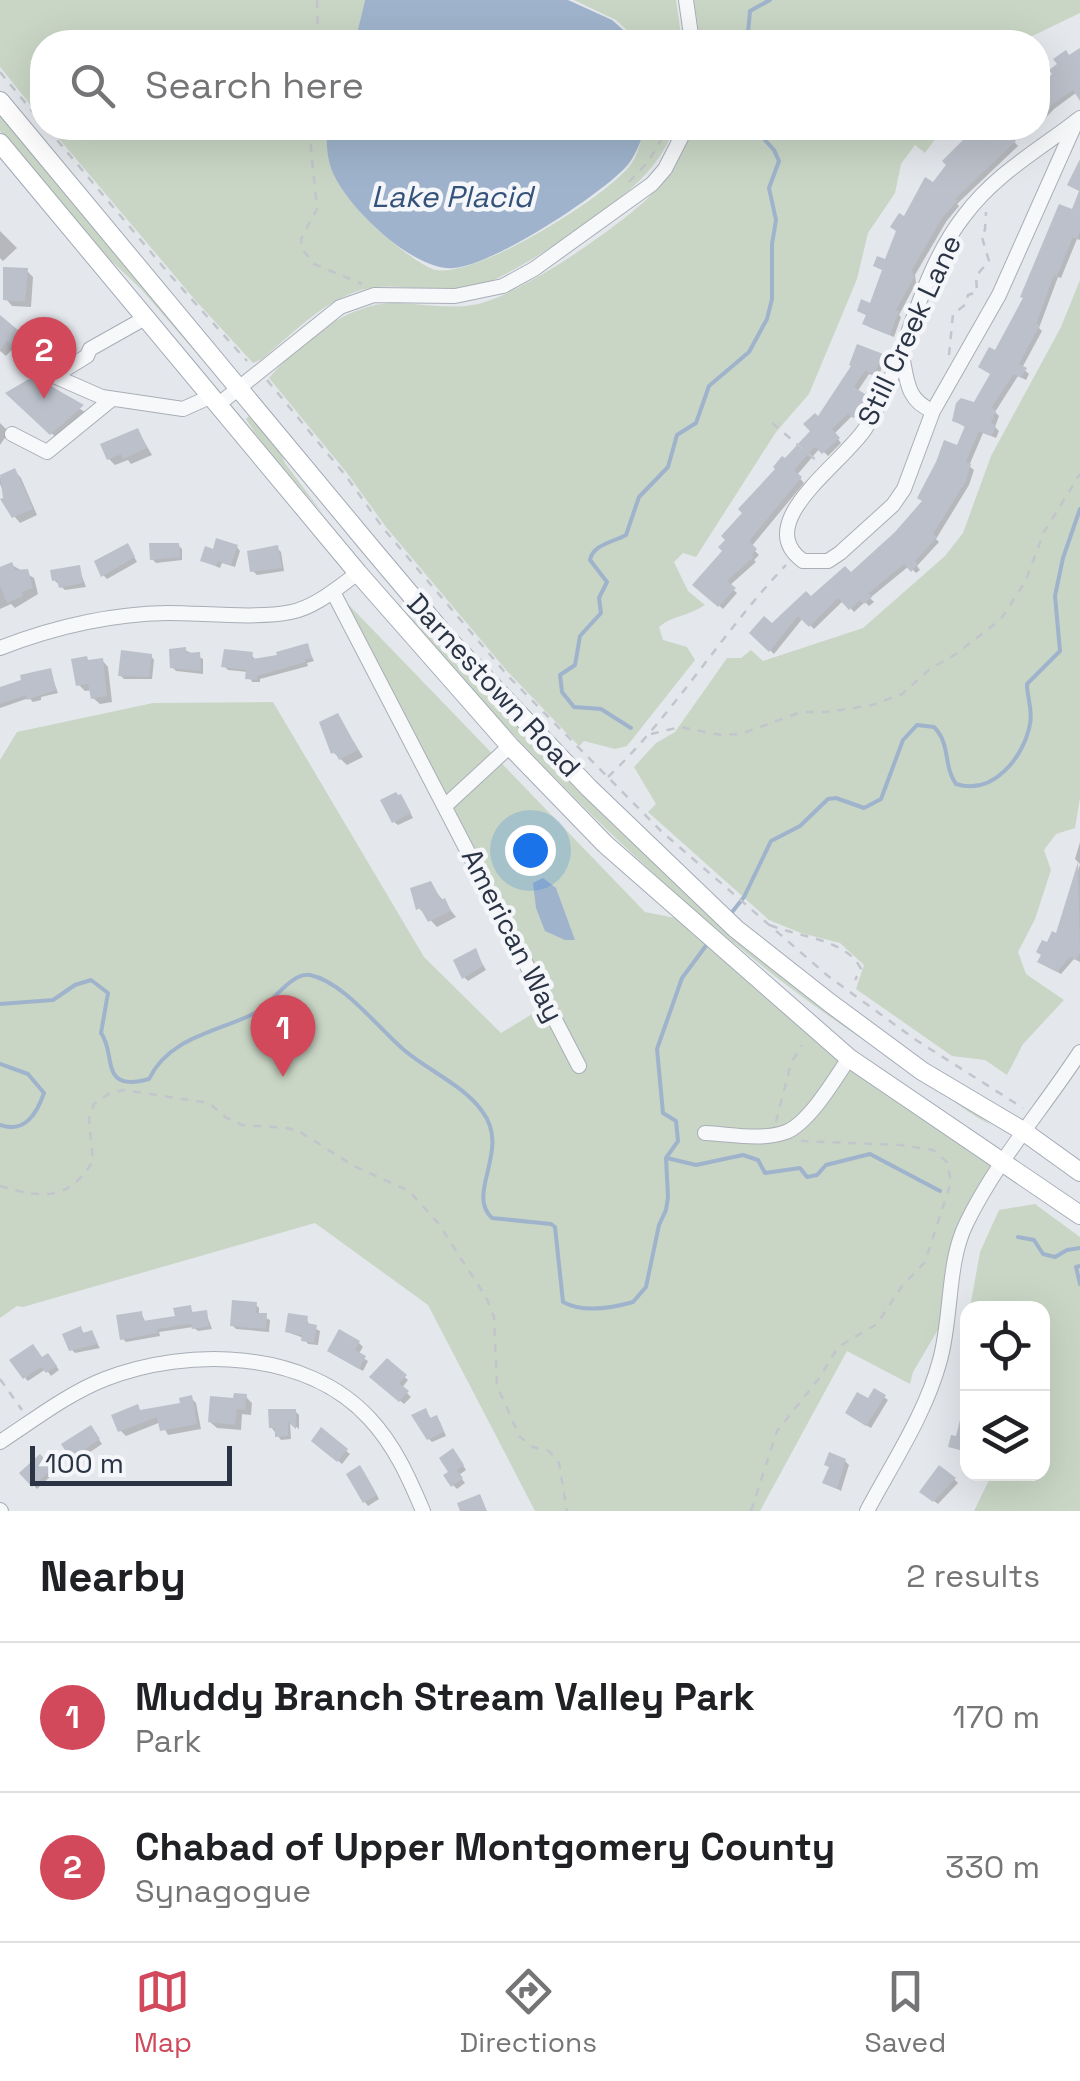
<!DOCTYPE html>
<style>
:root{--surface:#fff;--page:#f6f6f6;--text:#202124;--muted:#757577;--line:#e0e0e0;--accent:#d1495b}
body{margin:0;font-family:"Space Grotesk",sans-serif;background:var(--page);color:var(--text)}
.controls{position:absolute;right:30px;bottom:30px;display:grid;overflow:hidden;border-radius:20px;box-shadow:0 10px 40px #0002}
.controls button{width:90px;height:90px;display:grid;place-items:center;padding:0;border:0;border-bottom:2px solid var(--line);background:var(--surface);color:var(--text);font:50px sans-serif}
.scale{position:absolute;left:30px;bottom:25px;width:202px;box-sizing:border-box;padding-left:10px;border:5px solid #2b3445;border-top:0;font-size:28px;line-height:35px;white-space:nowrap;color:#2b3445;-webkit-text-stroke:8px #f4f6f9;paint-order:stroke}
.you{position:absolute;left:530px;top:850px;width:35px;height:35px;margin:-25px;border:8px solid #fff;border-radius:50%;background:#1a73e8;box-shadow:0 0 0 15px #1a73e833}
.badge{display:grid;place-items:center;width:65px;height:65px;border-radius:50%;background:var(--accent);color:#fff;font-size:32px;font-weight:700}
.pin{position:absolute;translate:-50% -82px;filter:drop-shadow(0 2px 5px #0008)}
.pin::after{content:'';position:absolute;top:52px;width:35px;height:30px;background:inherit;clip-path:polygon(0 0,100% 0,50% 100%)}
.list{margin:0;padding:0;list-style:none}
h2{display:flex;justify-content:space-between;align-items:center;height:130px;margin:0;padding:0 40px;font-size:42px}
h2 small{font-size:32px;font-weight:400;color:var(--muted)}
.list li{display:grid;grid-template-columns:65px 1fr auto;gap:30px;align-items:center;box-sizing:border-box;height:150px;padding:0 40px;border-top:2px solid var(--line)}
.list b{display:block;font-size:38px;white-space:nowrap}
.list p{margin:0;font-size:32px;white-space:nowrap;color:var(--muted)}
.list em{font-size:32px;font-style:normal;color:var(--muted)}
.icon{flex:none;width:55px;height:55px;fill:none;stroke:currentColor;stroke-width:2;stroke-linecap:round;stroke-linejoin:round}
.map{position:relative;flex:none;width:1080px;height:1511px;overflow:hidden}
.search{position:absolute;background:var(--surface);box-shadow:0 10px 40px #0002;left:30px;right:30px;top:30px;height:110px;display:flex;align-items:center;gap:25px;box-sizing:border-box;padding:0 35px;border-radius:40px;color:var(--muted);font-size:38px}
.sheet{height:430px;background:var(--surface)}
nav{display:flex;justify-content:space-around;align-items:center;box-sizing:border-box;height:140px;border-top:2px solid var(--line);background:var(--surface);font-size:28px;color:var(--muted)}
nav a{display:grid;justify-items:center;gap:5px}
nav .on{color:var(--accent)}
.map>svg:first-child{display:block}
.green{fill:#c9d6c5}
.water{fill:#9fb4cc}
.shadow{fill:#0003}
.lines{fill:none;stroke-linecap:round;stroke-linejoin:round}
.stream{stroke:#9fb4cc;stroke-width:4}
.building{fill:#bbc0ca}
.minor-casing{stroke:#a9aeb7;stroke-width:16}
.major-casing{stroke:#a3abb8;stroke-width:20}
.path{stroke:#c2c5cb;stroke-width:2.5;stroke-dasharray:8 8;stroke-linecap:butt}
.minor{stroke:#f7f8fa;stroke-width:14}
.major{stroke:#fff;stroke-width:18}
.labels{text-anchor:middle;stroke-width:9;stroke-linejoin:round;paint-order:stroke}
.street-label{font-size:28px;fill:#2b3445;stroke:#f4f6f9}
.water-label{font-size:30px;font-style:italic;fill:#34527a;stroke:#f4f6f9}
</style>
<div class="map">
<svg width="1080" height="1511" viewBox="0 0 1080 1511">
<rect width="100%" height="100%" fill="#e4e7ec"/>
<path class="green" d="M0,0H365L355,42H42V119L0,67Z
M574,0H676L682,42H640L616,20Z
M694,0H1080V13L1020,42H700Z
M0,114L211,368L210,369L141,289L101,251L0,131Z
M50,128H327C325,166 343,195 369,221C380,233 422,268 436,270C478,277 600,200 628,168C639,156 639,141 647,128H674C667,147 656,164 641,179C613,208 507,282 468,289C431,296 392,278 355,292C319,305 291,335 262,359L253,363L196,301Z
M693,128H943L925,153L915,145L901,164L895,193L868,233L857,279L809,394L776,432L696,557L683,553L674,562L688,591L705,605C689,616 673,615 659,627L663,640L687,647L695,660L627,746L615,749L584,741L579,746L507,671L386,527L347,473L269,378C299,343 349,301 397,303C422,304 448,309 473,305C518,297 614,230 648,198C668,178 684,154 693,128Z
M1080,280V798L1075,828L1056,834L1044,850L1051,870L1035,919L1018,952L1026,974L1064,1000L1023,1044L1007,1075L985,1060L952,1056L856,989L864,965L840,943L801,933L769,920L648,812L656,804L634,767L656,743L675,732L727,658H741L751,650L763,661L863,628L945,556L963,533L991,456L1061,327Z
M249,416L278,446L285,463L323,514L260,441L246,419Z
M386,591L459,667L657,858L991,1125C959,1109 933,1083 903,1065C709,946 532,764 386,591Z
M347,603L645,912L691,921L849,1058L1003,1162L957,1249L949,1311L913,1372L910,1384L847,1351L760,1511H535L428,1305L315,1223L23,1307L17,1306L0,1318V760L17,732L153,703L273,702L424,957L501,1033L552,1002Z
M1035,1204L1080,1237V1511H974L992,1474H1042L1043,1367L1049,1352L1043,1350L1042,1308H970L980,1252L999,1210Z"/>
<path class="water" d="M365,0H568L612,20L637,42H355Z
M327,128H646C640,142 636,156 625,168C597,197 493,265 454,268C414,272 348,208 333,173C327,159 326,142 327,128Z
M543,878L556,888L575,940H565L545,931L536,908L533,883Z"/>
<path class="shadow" d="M1080,53V90L1054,109L1039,125L1038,90L1070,57Z
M978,128H1014L1007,134L1018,146L957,204L959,206L946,222L915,275L916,283L899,315L901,317L894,337L869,327L865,323L868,316L859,311L872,306L884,271L876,265L886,262L905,219L949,164L946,161Z
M1080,195V240L1077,239L1061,278L1058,277L1039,328L1042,331L1022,368L1029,374L1026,380L1018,376L995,412L999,416L995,427L999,431L996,438L983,433L969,466L974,470L969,485L936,539L939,542L917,566L920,570L916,573L909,566L870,598L874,602L869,606L865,602L854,612L844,600L814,629L803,618L774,654L752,633L772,626L851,576L897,534L924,502L958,448L967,428L955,421L976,406L993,375L996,354Z
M0,231L17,248L3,261L0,258Z
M27,271L33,277L31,307L12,306L6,299Z
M0,318L28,343L21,351L15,346L6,356L0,351Z
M882,356L885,360L878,377L869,374L857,392L870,401L858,420L852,416L834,434L841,443L828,456L820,448L797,475L804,483L751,547L759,555L754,560L756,562L729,586L737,593L723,609L696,585L725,551L785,461L814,431L854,367Z
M40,375L53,391L91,416L61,442L9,394Z
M0,423L9,432L0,445Z
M138,431L152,455L131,464L128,460L115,465L109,459Z
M15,471L21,478L37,515L20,523L14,516L0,484V478Z
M178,545L182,549V560L156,563L152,559Z
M128,546L137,562L107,579L103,575Z
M237,547L240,551L235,567L222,563L220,568L203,561L214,552Z
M277,548L281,552L284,571L257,575L253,571Z
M12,565L34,578L38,594L15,608L11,604L0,609V569Z
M79,568L86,587L65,590L54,580Z
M307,646L314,661L307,663L308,666L260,679V682H252L248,672L228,670L224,666L251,655L255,659L280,658Z
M185,650L203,659V674L176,671L172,667Z
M151,656L154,660L152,679H124L120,675Z
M102,660L108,667L112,702L100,704L93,698L92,690L85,691L78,684Z
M50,671L58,693L41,697V700L33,702L29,698L0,708V690Z
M338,716L363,757L347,765L334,753L322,723Z
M404,801L413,818L398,825L394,822Z
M1080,842V962L1074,959L1061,974L1040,962L1048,946L1058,937L1080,864L1075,859Z
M430,884L456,917L437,927L419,908Z
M475,951L486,970L468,981L464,977Z
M255,1304L259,1308V1315L270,1320L269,1332L236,1329L232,1325Z
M190,1308L194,1314L206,1313L212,1329L198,1331L193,1327L159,1332L160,1336L126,1342L122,1338L141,1313L146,1323L178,1318Z
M306,1318L310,1326L320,1331L318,1345L308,1344L304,1338L287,1332Z
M80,1329L84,1333H91L100,1348L75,1353L71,1349Z
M359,1343L363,1347L358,1355L368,1361L363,1371L334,1354Z
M43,1360H52L59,1370L51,1376L46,1369L28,1381L25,1378Z
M387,1361L408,1380L402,1388L411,1397L404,1404L373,1377Z
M246,1397L252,1403L251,1415L242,1414L241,1430L217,1428L210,1422Z
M884,1397L888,1400L871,1428L852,1417L868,1402Z
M191,1398L196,1403L201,1429L168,1435L161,1422L126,1436L120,1430L142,1412L183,1405Z
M295,1411L299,1415V1429L290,1422L291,1439L281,1440L271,1427Z
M429,1415L431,1420L436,1418L440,1422L446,1436L432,1442L429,1439Z
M964,1415L968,1416L967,1453L951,1446L958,1439Z
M322,1431L350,1454L342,1464L314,1440Z
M94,1432L102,1444L77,1461L73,1457Z
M457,1455L466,1470L459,1475L465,1483L457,1489L453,1485Z
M40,1457L54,1473L37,1489L23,1473Z
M845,1461L849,1465L841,1491L825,1482Z
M364,1472L379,1499L368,1506L365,1502Z
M954,1479L958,1483L938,1504L926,1495Z"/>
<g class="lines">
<path class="stream" d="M743,42L748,33L750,11L770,0
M631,728L601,709L574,707L562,692L560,675L575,665L580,636L601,613L599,598L607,582L590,560C593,544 614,542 626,535L639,497L668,467L677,435L696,423L709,386L749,352L767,319L772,299V244L776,220L769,188L779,161L774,150L754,128
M729,916L744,897L771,841L800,826L828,799L836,798L864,808L881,799L903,740L917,725L934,727C951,744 943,766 956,784C993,796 1024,757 1030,724C1033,711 1027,697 1027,684L1060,651L1055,596L1063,558L1080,509
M0,1004L53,1000L75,985L91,980L108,993L101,1033C117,1054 98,1093 149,1079C169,1037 218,1032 255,1013C272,1004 291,972 310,975C344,982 379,1029 404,1050C429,1071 463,1085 482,1111C512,1150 465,1193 492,1218L551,1224L555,1227L563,1302C583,1313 612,1308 633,1302L646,1287L659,1225L666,1210L668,1197L666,1158L678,1141L676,1121L663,1113L657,1049L682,978L708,943
M0,1064L28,1074L44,1093C37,1113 25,1134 0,1125
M667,1158L696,1165L743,1155L758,1160L765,1173L800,1168L807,1177L817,1175L826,1165L870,1154L940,1191
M1018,1237L1034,1240L1043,1254L1055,1257L1067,1250L1080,1248
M1080,1266L1076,1267L1080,1284"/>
</g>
<path class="building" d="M1080,48V101L1073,90L1050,106L1038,120V87L1052,74L1049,70L1057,64L1053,59L1066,50L1069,55Z
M983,128H1004L1016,141L955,199L958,200L942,218L912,270L914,278L896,310L899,311L890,335L862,324L866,315L857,311L861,299L870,303L882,270L873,266L877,256L885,259L896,231L890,227L899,213L904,216L925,177L933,182L946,165L942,161L969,134L972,137Z
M1080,159V232L1077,239L1073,237L1057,276L1054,275L1036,324L1040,325L1019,364L1027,368L1021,378L1014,374L991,408L996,410L991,423L996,425L992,436L979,431L966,462L971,464L966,481L933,534L937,537L915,561L918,564L911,572L904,564L869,593L872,597L864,604L860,600L849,610L838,598L809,627L798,616L769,652L749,633L764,616L772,623L806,591L811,596L845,566L851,572L895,532L922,501L917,498L936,462L944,440L957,445L965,426L952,421L956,403L961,398L974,402L990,374L978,367L989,347L995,350L1023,298L1020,297L1059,204L1072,209L1079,191L1067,185Z
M3,267L28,268L25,302L3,300Z
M0,315L24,335L14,347L7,341L0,350Z
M857,344L883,354L874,375L865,371L854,387L868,396L853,418L848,414L832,429L840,438L822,454L815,447L794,470L802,477L749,541L757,549L752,555L754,557L727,581L736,588L718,607L692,585L722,551L718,547L725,540L721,536L742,513L738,509L775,469L773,467L782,456L785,458L810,431L803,424L815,413L818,416L851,366L849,365Z
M41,372L49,385L84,405L50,435L5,393Z
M138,428L147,448L123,459L121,454L107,460L100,444Z
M15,468L33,509L12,518L0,499L3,498L0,475Z
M216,538L238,545L231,565L218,561L216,566L200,561L205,546L213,549Z
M128,543L135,557L101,577L94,561Z
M149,543H179L180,557L150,560Z
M278,545L282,568L250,572L247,551Z
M12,562L15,570L28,569L33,588L22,592L23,596L7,603L0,586V567Z
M80,565L83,583L59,588L57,580L52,581L50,570Z
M308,643L312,658L305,659L306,662L257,676V680L245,679L246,670L221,667L224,649L253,652L252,659L277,655L276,652Z
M186,647V653L200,652L201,671L170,668L169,649Z
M121,650L152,654L149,677L118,676Z
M87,656L88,660L103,658L107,696L91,699L88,684L76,686L71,659Z
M51,668L56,690L27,700L26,695L0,704V687L21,680L20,675Z
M338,713L358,750L339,760L335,752L331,754L319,722Z
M396,792L398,795L401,794L411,813L392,823L380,800Z
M1078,862L1080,953L1076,960L1070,957L1057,972L1037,962L1041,955L1036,952L1042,940L1047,942L1052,931L1056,933Z
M431,881L441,900L445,898L451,911L428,922L420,908L416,910L410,888Z
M476,948L483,966L462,979L453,960Z
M232,1300L257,1302L256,1313H267L266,1329L230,1326Z
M191,1305L192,1312L207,1310L209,1326L192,1329L191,1324L157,1329L158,1333L120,1340L116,1315L142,1311L143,1321L175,1316L173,1308Z
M288,1313L308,1316L307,1323L317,1325L314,1343L301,1341L302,1335L285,1332Z
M81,1326L83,1333L92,1330L98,1344L69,1351L62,1334Z
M339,1329L360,1341L355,1350L366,1356L359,1369L327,1351Z
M33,1344L42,1357L48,1353L57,1366L46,1373L41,1367L23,1379L9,1360Z
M387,1358L407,1375L399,1383L409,1391L399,1402L369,1377Z
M874,1388L886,1395L866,1426L845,1413L857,1392L868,1398Z
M234,1393L247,1394L245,1410L237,1409L235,1425L208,1422L210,1396L233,1398Z
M192,1395L197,1424L160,1431L157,1417L118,1432L111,1415L138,1404L140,1410L180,1403L179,1398Z
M426,1408L430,1418L437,1415L444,1432L427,1440L411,1415Z
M963,1408H968L964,1451L948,1447L951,1435L956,1436Z
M268,1409H296V1429L288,1422V1436L275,1437V1428H269Z
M91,1425L100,1439L71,1459L61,1444Z
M321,1427L348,1449L337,1462L311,1441Z
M453,1448L464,1465L457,1470L463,1478L451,1487L443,1475L448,1472L439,1458Z
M829,1452L846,1459L837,1489L822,1483L829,1467L824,1465Z
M40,1454L53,1468L32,1487L19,1473Z
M360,1465L377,1495L363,1503L346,1474Z
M939,1465L956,1478L933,1502L919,1492Z
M480,1494L487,1511H460L457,1503Z"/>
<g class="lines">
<defs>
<path id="minor" d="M686,0L692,42
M1077,120L999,295L933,411L904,489L893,505L840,553L828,561H803C751,523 841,465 865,429C908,362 915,279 964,216C996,173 1039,150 1080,118
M147,317L90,349L87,356L54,376L102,397L183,409L212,396
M902,355C907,381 907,401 933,411
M219,404L340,307L374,295L455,296L503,286L534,269L652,184L665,169L686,128
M12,434L47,452L112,399
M333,592L579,1066
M0,648C54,627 109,614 167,613C203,613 257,619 291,612C316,607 338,587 358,573
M446,805L510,746
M705,1133C730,1134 761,1141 786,1132C809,1123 835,1079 849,1058
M0,1442C34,1420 67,1394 105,1379C188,1347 306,1349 370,1419C395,1446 409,1478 423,1511
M0,1510L1,1511
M867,1511C893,1462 926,1413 940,1360C952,1317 947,1263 966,1224C996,1162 1042,1110 1080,1052"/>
<path id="major" d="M0,101L373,550L448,639L589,788L736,929L830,1003L922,1071L1023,1131L1080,1172
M0,143L358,573L510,746L605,844L849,1058L1080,1215"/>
</defs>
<use href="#minor" class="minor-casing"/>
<use href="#major" class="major-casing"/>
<path class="path" d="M317,0L318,42
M0,72L42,123
M47,128L170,275L247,361
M309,128L317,209L301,239L302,249L314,264L362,284
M629,182L648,162L668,128
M949,355L953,314L965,305L968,295L977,292L976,276L989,261L981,234L985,230L986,212
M267,380L346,476L383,528L508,676L661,831L828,976L916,1040L1023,1108
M772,423L817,461
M651,734L680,727L721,735L741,734L801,712H827L872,705L902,694L930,669L956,654L1001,619L1025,582L1044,532L1080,474
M608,777C675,713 722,632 786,565
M770,925C798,937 847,939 861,969L855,980
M776,1122L791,1063L802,1045
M0,1186C42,1198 68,1202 93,1161L89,1119L94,1104L110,1093L124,1090L209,1103L225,1117L242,1125L287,1128L300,1132L354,1166L409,1191L438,1223L486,1297L494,1317L497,1386L520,1437L533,1447L549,1451L559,1463L567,1511
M0,1379L22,1410
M751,1511L777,1431L820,1377L838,1347L877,1324L902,1286L925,1262L951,1182L947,1162L933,1150L900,1145L801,1141"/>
<use href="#minor" class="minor"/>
<use href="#major" class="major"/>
</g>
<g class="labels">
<g class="street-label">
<text transform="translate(909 330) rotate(-65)" y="10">Still Creek Lane</text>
<text transform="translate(494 685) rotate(47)" y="10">Darnestown Road</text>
<text transform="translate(513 935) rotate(63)" y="10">American Way</text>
</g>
<g class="water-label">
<text x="452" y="207">Lake Placid</text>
</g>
</g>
</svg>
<div class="controls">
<button><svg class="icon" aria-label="locate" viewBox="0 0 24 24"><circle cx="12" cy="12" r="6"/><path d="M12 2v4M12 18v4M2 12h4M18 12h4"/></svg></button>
<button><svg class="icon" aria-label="layers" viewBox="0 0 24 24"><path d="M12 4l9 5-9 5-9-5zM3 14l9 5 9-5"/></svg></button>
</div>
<div class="scale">100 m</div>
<div class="you"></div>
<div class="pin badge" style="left:283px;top:1077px">1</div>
<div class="pin badge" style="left:44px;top:399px">2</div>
<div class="search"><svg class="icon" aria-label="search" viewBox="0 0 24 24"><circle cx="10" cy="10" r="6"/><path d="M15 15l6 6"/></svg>Search here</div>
</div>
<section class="sheet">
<h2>Nearby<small>2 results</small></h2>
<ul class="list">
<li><span class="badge">1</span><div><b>Muddy Branch Stream Valley Park</b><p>Park</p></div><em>170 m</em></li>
<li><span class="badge">2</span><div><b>Chabad of Upper Montgomery County</b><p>Synagogue</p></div><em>330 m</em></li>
</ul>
</section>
<nav>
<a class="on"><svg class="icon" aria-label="map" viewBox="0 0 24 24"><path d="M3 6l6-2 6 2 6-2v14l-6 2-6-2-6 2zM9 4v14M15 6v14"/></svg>Map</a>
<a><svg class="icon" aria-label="directions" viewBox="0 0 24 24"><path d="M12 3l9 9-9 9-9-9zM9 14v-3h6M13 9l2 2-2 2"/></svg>Directions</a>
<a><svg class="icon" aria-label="saved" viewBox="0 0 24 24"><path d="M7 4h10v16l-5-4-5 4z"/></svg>Saved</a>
</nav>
